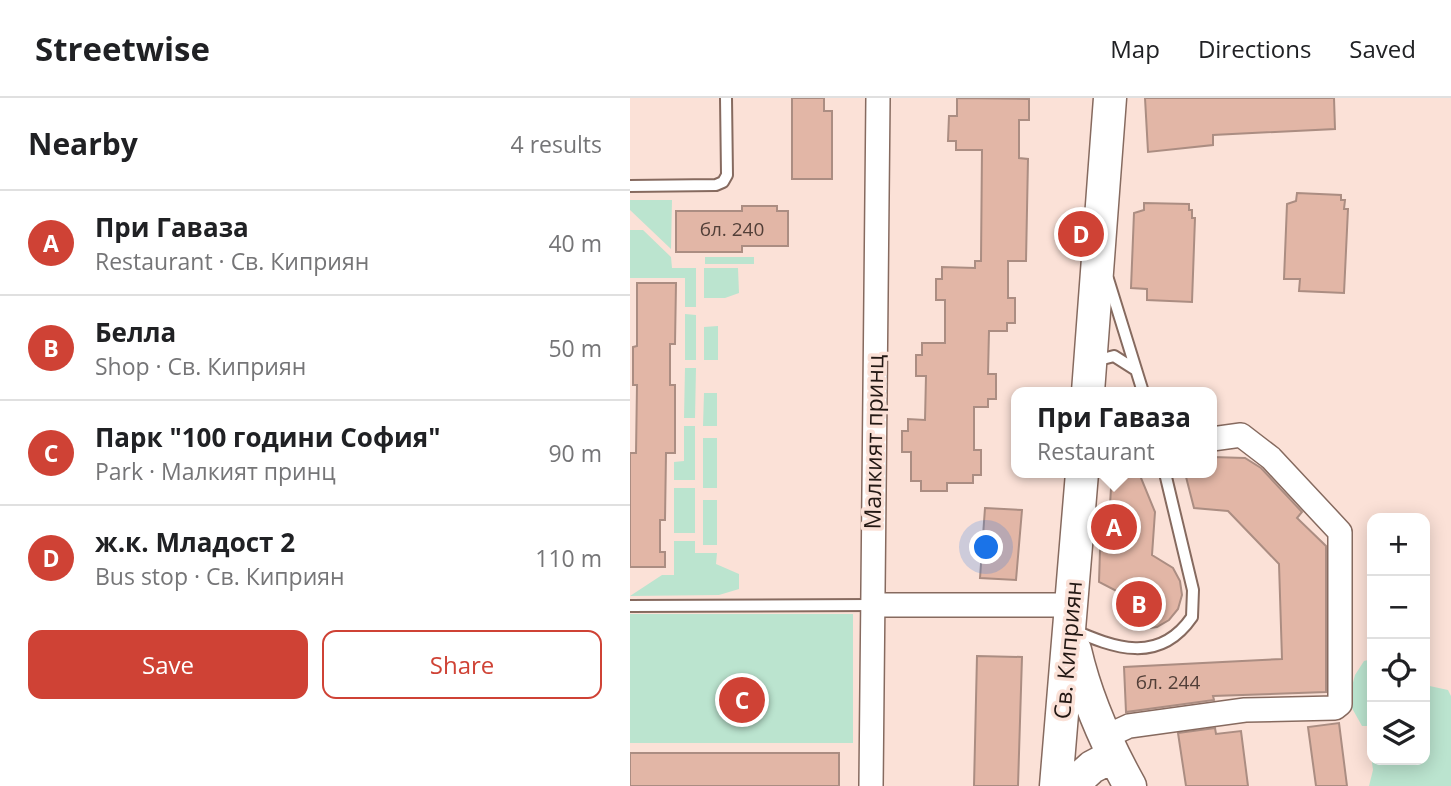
<!DOCTYPE html>
<meta charset="utf-8">
<style>
:root{--surface:#fff;--page:#f6f6f6;--text:#202124;--muted:#757577;--line:#e0e0e0;--accent:#cf4235}
body{margin:0;font-family:"Open Sans",sans-serif;background:var(--page);color:var(--text)}
.controls{position:absolute;right:21px;bottom:21px;display:grid;overflow:hidden;border-radius:14px;box-shadow:0 4px 18px #0003}
.controls button{width:63px;height:63px;display:grid;place-items:center;padding:0;border:0;border-bottom:2px solid var(--line);background:var(--surface);color:var(--text);font:35px sans-serif}
.you{position:absolute;left:357px;top:450px;width:24px;height:24px;margin:-18px;border:5px solid #fff;border-radius:50%;background:#1a73e8;box-shadow:0 0 0 10px #1a73e833}
.badge{display:grid;place-items:center;width:46px;height:46px;border-radius:50%;background:var(--accent);color:#fff;font-size:23px;font-weight:700}
.pin{position:absolute;translate:-50% -50%;border:4px solid #fff;box-shadow:0 2px 7px #0006}
.popup{position:absolute;left:381px;top:289px;width:206px;height:91px;box-sizing:border-box;display:grid;place-content:center;border-radius:14px;background:var(--surface);filter:drop-shadow(0 2px 5px #0005);font-size:23px;white-space:nowrap;color:var(--muted)}
.popup b{font-size:26px;color:var(--text)}
.popup::after{content:'';position:absolute;left:50%;top:100%;margin-left:-14px;border:14px solid transparent;border-top-color:var(--surface)}
.list{margin:0;padding:0;list-style:none}
h2{display:flex;justify-content:space-between;align-items:center;height:91px;margin:0;padding:0 28px;font-size:30px}
h2 small{font-size:23px;font-weight:400;color:var(--muted)}
.list li{display:grid;grid-template-columns:46px 1fr auto;gap:21px;align-items:center;box-sizing:border-box;height:105px;padding:0 28px;border-top:2px solid var(--line)}
.list b{display:block;font-size:26px;white-space:nowrap}
.list p{margin:0;font-size:23px;white-space:nowrap;color:var(--muted)}
.list em{font-size:23px;font-style:normal;color:var(--muted)}
.actions{display:flex;gap:14px;padding:21px 28px}
.actions a{flex:1;padding:16px 0;border:2px solid var(--accent);border-radius:14px;text-align:center;font-size:24px;color:var(--accent)}
.actions .main{background:var(--accent);color:#fff}
.icon{flex:none;width:38px;height:38px;fill:none;stroke:currentColor;stroke-width:2;stroke-linecap:round;stroke-linejoin:round}
.map{position:relative;flex:none;width:821px;height:688px;overflow:hidden}
header{display:flex;align-items:center;gap:42px;box-sizing:border-box;height:98px;padding:0 35px;background:var(--surface);border-bottom:2px solid var(--line)}
header strong{font-size:33px}
nav{display:flex;gap:38px;margin-inline-start:auto;font-size:24px}
main{display:flex}
aside{flex:1;background:var(--surface)}
.map>svg:first-child{display:block}
.green{fill:#bbe4cf}
.building{fill:#e2b6a6;stroke:#ab8d82;stroke-width:2}
.lines{fill:none;stroke-linecap:round;stroke-linejoin:round}
.lane-casing{stroke:#866a5f;stroke-width:14}
.street-casing{stroke:#866a5f;stroke-width:26}
.secondary-casing{stroke:#866a5f;stroke-width:35}
.lane{stroke:#fff;stroke-width:10}
.street{stroke:#fff;stroke-width:23}
.secondary{stroke:#fff;stroke-width:32}
.labels{text-anchor:middle;stroke-width:7;stroke-linejoin:round;paint-order:stroke}
.number-label{font-size:19px;fill:#523f38}
.street-label{font-size:23px;fill:#221713;stroke:#fbe1d7}
</style>
<header>
<strong>Streetwise</strong>
<nav><a>Map</a><a>Directions</a><a>Saved</a></nav>
</header>
<main>
<aside>
<h2>Nearby<small>4 results</small></h2>
<ul class="list">
<li><span class="badge">A</span><div><b>При Гаваза</b><p>Restaurant · Св. Киприян</p></div><em>40 m</em></li>
<li><span class="badge">B</span><div><b>Белла</b><p>Shop · Св. Киприян</p></div><em>50 m</em></li>
<li><span class="badge">C</span><div><b>Парк &quot;100 години София&quot;</b><p>Park · Малкият принц</p></div><em>90 m</em></li>
<li><span class="badge">D</span><div><b>ж.к. Младост 2</b><p>Bus stop · Св. Киприян</p></div><em>110 m</em></li>
</ul>
<div class="actions"><a class="main">Save</a><a>Share</a></div>
</aside>
<div class="map">
<svg width="821" height="688" viewBox="0 0 821 688">
<rect width="100%" height="100%" fill="#fbe1d7"/>
<path class="green" d="M0,102H42L41,151L0,112Z
M0,132H13L41,159L42,170H66V209H55V180H0Z
M75,159H124V166H75Z
M74,170H108L109,195L95,200H74Z
M55,216L66,217V262H55Z
M88,228V262H74V229Z
M55,270H66L65,320H54Z
M74,295H87V328H73Z
M54,328H65V382H44V364L54,363Z
M73,340H87V390H73Z
M44,390H65V435H44Z
M73,402H87V447H73Z
M44,443H65V455H87L86,466L109,476V491L89,497L0,498L32,477H44Z
M0,516H223V645H0Z
M742,561V628H732L718,603L725,577L734,563Z
M795,587L818,592L821,598V688H739L743,672L741,657L742,655V662H795Z"/>
<path class="building" d="M162,0H194V13H202V81H162Z
M327,0L399,1V22H389V60L398,61L396,163H378V200H385V225H377V233H359L358,276H366V301H358V309H344V352H351V377H343V385H317V393H291V383H281V354H272V333H278V321L295,322L296,278H286V257H292V245H315V202H306V181H312V169L345,170V163H351L352,52H326V43H318L319,18H327Z
M515,0H704L705,31L583,37V47L518,54Z
M667,95L711,97V102H715L714,111H718L714,195L669,193L670,181H654L657,106L666,103Z
M514,105L559,106V112H562V120H565L562,204L517,202V191L501,190L504,115L514,112Z
M112,108H147V113H158V148H112V154H46V113H112Z
M7,185H46L45,246H40V287H45V355H36L35,422H30V454H35V469H0V355H6L7,287H3V249L7,248Z
M582,359L615,360L631,370L672,414L667,420L696,448V594L583,598L584,602L496,614L494,569L652,561L649,466L598,413L564,410L555,375H582Z
M482,375H509L525,414L522,457L543,470L550,483L552,497L548,511L539,522L527,529L512,531L499,527L505,515L497,511L502,501L469,484L470,452L477,453Z
M355,410L392,412L386,482L350,480Z
M347,558L392,559L388,688H344Z
M709,625L717,688H686L678,629Z
M585,630L586,636L611,633L618,688H556L548,635Z
M0,655H209V688H0Z"/>
<g class="lines">
<defs>
<path id="lane" d="M0,88L86,87L93,84L97,77L96,0
M478,181L513,294
M465,263L484,258L506,272
M0,508L243,507
M441,531C484,550 529,567 562,519L563,492L535,375"/>
<path id="street" d="M243,507H442
M475,639L499,628L615,612L705,610L710,606V434L641,360L611,337L582,341
M241,688L248,0"/>
<path id="secondary" d="M458,294L480,0
M445,552C456,600 476,645 500,688
M426,688L452,375
M441,688L462,669L483,658"/>
</defs>
<use href="#lane" class="lane-casing"/>
<use href="#street" class="street-casing"/>
<use href="#secondary" class="secondary-casing"/>
<use href="#lane" class="lane"/>
<use href="#street" class="street"/>
<use href="#secondary" class="secondary"/>
</g>
<g class="labels">
<g class="number-label">
<text x="102" y="138">бл. 240</text>
<text x="538" y="591">бл. 244</text>
</g>
<g class="street-label">
<text transform="translate(244 344) rotate(-89)" y="8">Малкият принц</text>
<text transform="translate(438 552) rotate(-85)" y="8">Св. Киприян</text>
</g>
</g>
</svg>
<div class="controls">
<button>+</button>
<button>−</button>
<button><svg class="icon" aria-label="locate" viewBox="0 0 24 24"><circle cx="12" cy="12" r="6"/><path d="M12 2v4M12 18v4M2 12h4M18 12h4"/></svg></button>
<button><svg class="icon" aria-label="layers" viewBox="0 0 24 24"><path d="M12 4l9 5-9 5-9-5zM3 14l9 5 9-5"/></svg></button>
</div>
<div class="you"></div>
<div class="pin badge" style="left:484px;top:429px">A</div>
<div class="popup"><b>При Гаваза</b>Restaurant</div>
<div class="pin badge" style="left:509px;top:506px">B</div>
<div class="pin badge" style="left:112px;top:602px">C</div>
<div class="pin badge" style="left:451px;top:136px">D</div>
</div>
</main>
